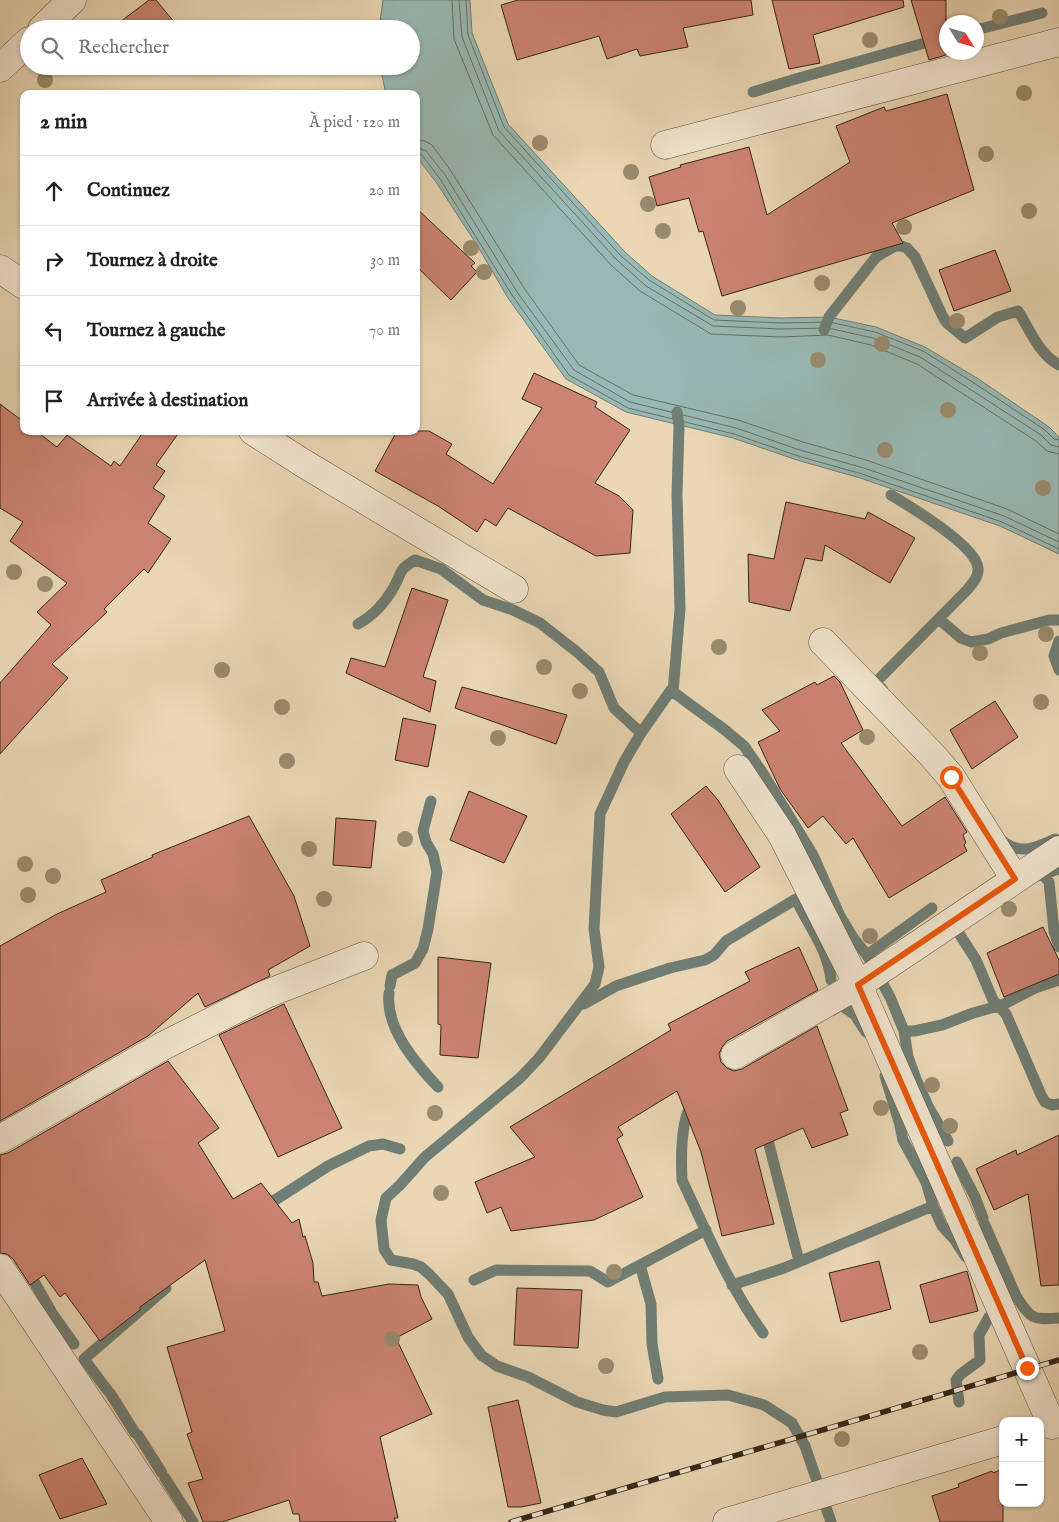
<!DOCTYPE html>
<html lang="fr">
<meta charset="utf-8">
<style>
:root{--surface:#fff;--page:#f6f6f6;--text:#222;--muted:#767676;--line:#e0e0e0}
body{margin:0;font-family:"IM FELL English",serif;background:var(--page);color:var(--text)}
.controls{position:absolute;right:15px;bottom:15px;display:grid;overflow:hidden;border-radius:10px;box-shadow:0 1px 4px #0004}
.controls button{width:45px;height:45px;display:grid;place-items:center;padding:0;border:0;border-bottom:1px solid var(--line);background:var(--surface);color:var(--text);font:25px sans-serif}
.compass{position:absolute;left:939px;top:15px;width:45px;height:45px;border-radius:50%;background:var(--surface);box-shadow:0 1px 4px #0004;rotate:127deg}
.stop{position:absolute;width:15px;height:15px;margin:-11px;border:4px solid #ea580c;border-radius:50%;background:#fff}
.stop.end{background:#ea580c;border-color:#fff;box-shadow:0 1px 5px #0008}
.list{margin:0;padding:0;list-style:none}
h2{display:flex;justify-content:space-between;align-items:center;height:65px;margin:0;padding:0 20px;font-size:21px}
h2 small{font-size:16px;font-weight:400;color:var(--muted)}
.list li{display:grid;grid-template-columns:32px 1fr auto;gap:15px;align-items:center;box-sizing:border-box;height:70px;padding:0 20px;border-top:1px solid var(--line)}
.list b{display:block;font-size:19px;white-space:nowrap}
.list em{font-size:16px;font-style:normal;color:var(--muted)}
.icon{flex:none;width:28px;height:28px;fill:none;stroke:currentColor;stroke-width:2;stroke-linecap:round;stroke-linejoin:round}
.map{position:relative;flex:none;width:1059px;height:1522px;overflow:hidden}
.search{position:absolute;background:var(--surface);box-shadow:0 1px 4px #0004;left:20px;top:20px;width:400px;height:55px;display:flex;align-items:center;gap:12px;box-sizing:border-box;padding:0 18px;border-radius:28px;color:var(--muted);font-size:19px}
.panel{position:absolute;background:var(--surface);box-shadow:0 1px 4px #0004;left:20px;top:90px;width:400px;height:345px;border-radius:10px}
.map>svg:first-child{display:block}
.water{fill:#98b8b3;stroke:#707e75}
.lines{fill:none;stroke-linecap:round;stroke-linejoin:round}
.shore{stroke:#667065;stroke-width:1}
.stream{stroke:#707e75;stroke-width:11}
.building{fill:#cc8372;stroke:#342717}
.minor-casing{stroke:#62533e;stroke-width:29}
.minor{stroke:#f1e5cf;stroke-width:28}
.rail-casing{stroke:#342717;stroke-width:5.5}
.rail{stroke:#f1e5cf;stroke-width:4;stroke-dasharray:11;stroke-linecap:butt}
.tree{fill:#998b6e}
.route{stroke:#ea580c;stroke-width:6}
</style>
<div class="map">
<svg width="1059" height="1522" viewBox="0 0 1059 1522">
<rect width="100%" height="100%" fill="#ead7b5"/>
<filter id="stains"><feTurbulence type="fractalNoise" baseFrequency=".004" numOctaves="4"/><feColorMatrix values="0 0 0 0 .2 0 0 0 0 .09 0 0 0 0 .02 0 0 0 .5 -.17"/></filter>
<radialGradient id="worn" r=".72"><stop offset=".6" stop-color="#630" stop-opacity="0"/><stop offset="1" stop-color="#630" stop-opacity=".3"/></radialGradient>
<path class="water" d="M383,0H470L472,33L508,124L625,252L652,276L715,315L781,318L829,317L876,327L925,347L977,378L1049,427L1059,437V554L1000,526L860,478L797,460L733,438L626,412L566,379L508,298L477,245L436,182L416,156V94H386L380,66H411V29H379Z"/>
<g class="lines">
<path class="shore" d="M452,0L454,39L493,135L611,265L640,291L711,334L781,337L828,335L871,345L917,364L1036,441L1047,451L1059,454
M459,0L462,37L499,131L617,260L646,286L713,326L781,329L828,328L873,338L920,357L1041,435L1051,445L1059,447
M466,0L468,35L504,127L621,256L649,280L714,320L781,323L829,322L875,332L923,351L974,383L1045,430L1054,439L1059,440
M416,140L425,141L432,145L451,171L524,288L579,365L633,395L738,420L803,442L866,460L1007,509L1059,534
M416,147L426,151L445,175L517,292L574,370L630,402L736,428L800,450L864,468L1004,516L1059,542
M416,153L422,155L440,179L512,295L569,375L628,408L734,434L798,456L862,474L1002,522L1059,549"/>
<path class="stream" d="M976,30L1042,13
M792,80L946,37
M753,92L789,81
M824,330L829,317L876,257L895,246H901L907,248L915,257L943,317L947,323L965,338L998,317L1018,311C1030,330 1039,354 1059,365
M677,412L679,426L677,494L680,609L673,692L725,730L744,746L762,772L813,855L840,916L854,939L867,955L890,997L904,1031L908,1057L916,1079L928,1106L948,1141
M939,619L961,638L971,642L988,639L1001,633L1049,620H1059
M358,624C374,615 384,604 394,587C403,571 397,571 415,560L441,569L483,600L513,610L540,623L577,652L599,672L614,708L641,733
M1059,641L1054,656L1059,670
M671,690L641,733L624,762L600,814L594,929L599,967L595,984L539,1058L520,1078L425,1157L400,1185L386,1198L381,1220L384,1249L391,1260L413,1264L421,1267L429,1274L448,1294L468,1337L481,1355L497,1366L528,1377L577,1402L603,1410L616,1412L665,1397L728,1395L764,1405L792,1423L805,1446L831,1522
M883,690L876,682L968,589C973,582 979,577 978,568C976,546 911,507 891,495
M999,838C1018,856 1034,849 1055,839
M1042,874L1049,882L1054,931L1059,947
M1037,876L1059,869
M955,927L976,960L993,1000L1006,1014L1010,1023L1041,1095L1045,1102L1052,1105L1059,1104
M867,955L932,908
M390,986L392,975L415,963L423,949L428,929L437,872L433,854L426,842L423,831L431,801
M389,993C385,1028 416,1064 438,1087
M584,1004L616,986L670,968L705,960L714,955L726,941L796,899C808,926 828,949 831,980
M833,1010L841,1005L855,1015L866,1032
M904,1031H914L942,1025L973,1013L1002,1005L1035,988L1059,980
M885,1076L899,1122
M692,1103C680,1122 681,1159 682,1180C707,1233 729,1286 763,1333
M900,1126L903,1140L926,1182L933,1206L942,1226L954,1239L966,1257
M765,1129L799,1261
M957,1162L975,1197L983,1218
M261,1209L328,1166L369,1146L383,1144L400,1149
M984,1223L1016,1296C1031,1319 1032,1320 1059,1318
M640,1265L651,1304L652,1344L658,1379
M27,1269L52,1313L74,1344
M474,1280L496,1270L590,1271L608,1282L706,1230
M732,1285L784,1268L933,1206
M108,1391L84,1359L166,1288
M110,1393L135,1433
M959,1402L956,1380L961,1374L980,1360L979,1335L989,1317
M138,1435L162,1473
M165,1478L193,1522"/>
</g>
<path class="building" d="M149,0H156L180,29H118L116,25Z
M518,0H751L753,15L683,28L688,47L640,56L637,49L607,59L599,36L517,60L501,5Z
M772,0H903L904,7L813,35L820,63L789,69Z
M911,0H946V55L929,60Z
M947,94L974,190L892,223L903,243L722,296L703,231L699,232L689,198L657,206L649,177L681,167L680,165L749,147L767,215L850,162L836,126L884,107L886,111Z
M416,208L475,263L471,266L477,272L451,300L416,266Z
M995,250L1011,291L954,311L939,270Z
M534,373L597,402L595,407L630,430L595,483L619,496L633,510L630,553L596,556L508,508L496,526L485,519L477,532L438,506L375,471L397,431H429L452,444L446,454L493,484L542,408L522,399Z
M0,404L24,422V431H36L57,447L67,435L111,466L114,461L120,466L144,431H180L156,465L165,471L153,488L165,496L148,523L171,539L148,573L144,569L104,609L107,612L52,664L68,678L0,754V683L51,625L37,612L67,583L10,541L23,522L0,508Z
M786,502L865,519L868,512L915,538L890,583L825,545L822,561L805,558L790,611L749,602L748,554L774,559Z
M412,588L448,600L423,677L436,681L430,712L346,673L351,658L385,667Z
M834,676L840,682L863,730L841,743L902,826L945,797L967,832L963,835L966,843L964,845L967,851L889,898L853,838L846,844L823,816L808,828L780,789L758,742L780,731L762,710L815,682L817,685Z
M462,687L567,715L556,744L455,708Z
M995,701L1018,737L972,769L950,730Z
M403,718L436,725L428,767L395,760Z
M706,786L718,800L760,867L725,892L671,814Z
M469,791L527,816L504,863L450,840Z
M249,816L294,896L310,946L268,970L270,976L205,1007L198,993L148,1036L0,1121V946L57,914L106,892L101,880L153,857L152,855Z
M336,818L376,821L371,868L333,865Z
M1043,927L1059,960V974L1004,997L987,953Z
M799,947L818,990L727,1041L722,1047L719,1054L721,1062L727,1068L734,1071L742,1069L817,1026L848,1110L840,1113L848,1135L812,1148L803,1128L755,1149L774,1224L722,1236L701,1152L677,1091L618,1127L623,1135L617,1139L643,1197L594,1220L511,1231L501,1207L487,1213L475,1182L535,1157L510,1127L671,1030L668,1024L750,981L745,972Z
M438,957L491,963L478,1058L440,1055L441,1025L438,1024Z
M284,1004L342,1128L278,1157L219,1035Z
M168,1061L219,1128L198,1143L233,1199L261,1183L292,1223L299,1219L303,1237L305,1236L313,1263L314,1282H318L322,1296L389,1284L418,1285L421,1297L432,1319L396,1338L432,1414L380,1437L398,1518H394L396,1522H300L299,1514H293L289,1500L222,1522H203L188,1483L203,1479L187,1434L192,1432L167,1347L225,1331L205,1260L140,1307V1310L100,1341L65,1293L60,1297L44,1275L30,1285L13,1259L7,1254L0,1253V1155L8,1153Z
M1059,1135V1285L1041,1286L1028,1194L994,1210L976,1169L1016,1150L1017,1155Z
M879,1261L891,1309L841,1322L829,1273Z
M967,1271L978,1311L930,1323L920,1285Z
M517,1288L582,1290L578,1348L514,1345Z
M518,1400L541,1503L521,1507H508L488,1407Z
M82,1458L107,1504L60,1519L39,1475Z
M1003,1469V1522H940L932,1496L959,1487L958,1484L992,1471L993,1473Z"/>
<g class="lines">
<defs>
<path id="minor" d="M42,29L72,0
M0,68L29,41
M665,145L1059,42
M0,269L24,285
M253,431L303,463L514,589
M823,642L932,755L951,777L1015,879
M738,769L782,835L858,985L1052,1425
M735,1055L858,985L1059,850
M0,1139L161,1047L264,995L364,956
M0,1268L169,1522
M727,1522L1003,1440"/>
</defs>
<use href="#minor" class="minor-casing"/>
<use href="#minor" class="minor"/>
<defs>
<path id="rail" d="M511,1522L1059,1360"/>
</defs>
<use href="#rail" class="rail-casing"/>
<use href="#rail" class="rail"/>
</g>
<g class="tree">
<circle cx="1000" cy="17" r="8"/>
<circle cx="870" cy="40" r="8"/>
<circle cx="45" cy="80" r="8"/>
<circle cx="1024" cy="93" r="8"/>
<circle cx="540" cy="143" r="8"/>
<circle cx="986" cy="154" r="8"/>
<circle cx="631" cy="172" r="8"/>
<circle cx="648" cy="204" r="8"/>
<circle cx="1029" cy="211" r="8"/>
<circle cx="904" cy="227" r="8"/>
<circle cx="663" cy="231" r="8"/>
<circle cx="471" cy="248" r="8"/>
<circle cx="484" cy="272" r="8"/>
<circle cx="822" cy="283" r="8"/>
<circle cx="738" cy="308" r="8"/>
<circle cx="957" cy="321" r="8"/>
<circle cx="882" cy="344" r="8"/>
<circle cx="818" cy="360" r="8"/>
<circle cx="948" cy="410" r="8"/>
<circle cx="885" cy="450" r="8"/>
<circle cx="1043" cy="488" r="8"/>
<circle cx="14" cy="572" r="8"/>
<circle cx="45" cy="584" r="8"/>
<circle cx="1046" cy="634" r="8"/>
<circle cx="719" cy="647" r="8"/>
<circle cx="980" cy="653" r="8"/>
<circle cx="544" cy="667" r="8"/>
<circle cx="222" cy="670" r="8"/>
<circle cx="580" cy="691" r="8"/>
<circle cx="1041" cy="702" r="8"/>
<circle cx="282" cy="707" r="8"/>
<circle cx="867" cy="737" r="8"/>
<circle cx="498" cy="738" r="8"/>
<circle cx="287" cy="761" r="8"/>
<circle cx="405" cy="839" r="8"/>
<circle cx="309" cy="849" r="8"/>
<circle cx="25" cy="864" r="8"/>
<circle cx="53" cy="876" r="8"/>
<circle cx="28" cy="895" r="8"/>
<circle cx="324" cy="899" r="8"/>
<circle cx="1009" cy="909" r="8"/>
<circle cx="870" cy="936" r="8"/>
<circle cx="932" cy="1085" r="8"/>
<circle cx="881" cy="1108" r="8"/>
<circle cx="435" cy="1113" r="8"/>
<circle cx="950" cy="1126" r="8"/>
<circle cx="441" cy="1193" r="8"/>
<circle cx="614" cy="1272" r="8"/>
<circle cx="392" cy="1339" r="8"/>
<circle cx="920" cy="1352" r="8"/>
<circle cx="606" cy="1366" r="8"/>
<circle cx="842" cy="1439" r="8"/>
</g>
<g class="lines">
<path class="route" d="M951,777L1015,879L858,985L1027,1368"/>
</g>
<rect width="100%" height="100%" filter="url(#stains)"/>
<rect width="100%" height="100%" fill="url(#worn)"/>
</svg>
<div class="controls">
<button>+</button>
<button>−</button>
</div>
<svg class="compass" viewBox="-18 -18 36 36"><path d="M0-13l5 13h-10z" fill="#e53935"/><path d="M0 13l5-13h-10z" fill="#767676"/></svg>
<div class="stop" style="left:951px;top:777px"></div>
<div class="stop end" style="left:1027px;top:1368px"></div>
<div class="search"><svg class="icon" aria-label="search" viewBox="0 0 24 24"><circle cx="10" cy="10" r="6"/><path d="M15 15l6 6"/></svg>Rechercher</div>
<section class="panel">
<h2>2 min<small>À pied · 120 m</small></h2>
<ul class="list">
<li><svg class="icon" aria-label="ahead" viewBox="0 0 24 24"><path d="M12 20V5M6 11l6-6 6 6"/></svg><div><b>Continuez</b></div><em>20 m</em></li>
<li><svg class="icon" aria-label="right" viewBox="0 0 24 24"><path d="M7 20v-9h11M14 6l5 5-5 5"/></svg><div><b>Tournez à droite</b></div><em>30 m</em></li>
<li><svg class="icon" aria-label="left" viewBox="0 0 24 24"><path d="M17 20v-9H6M10 6l-5 5 5 5"/></svg><div><b>Tournez à gauche</b></div><em>70 m</em></li>
<li><svg class="icon" aria-label="arrive" viewBox="0 0 24 24"><path d="M6 21V4h12l-3 4 3 4H6"/></svg><div><b>Arrivée à destination</b></div></li>
</ul>
</section>
</div>
